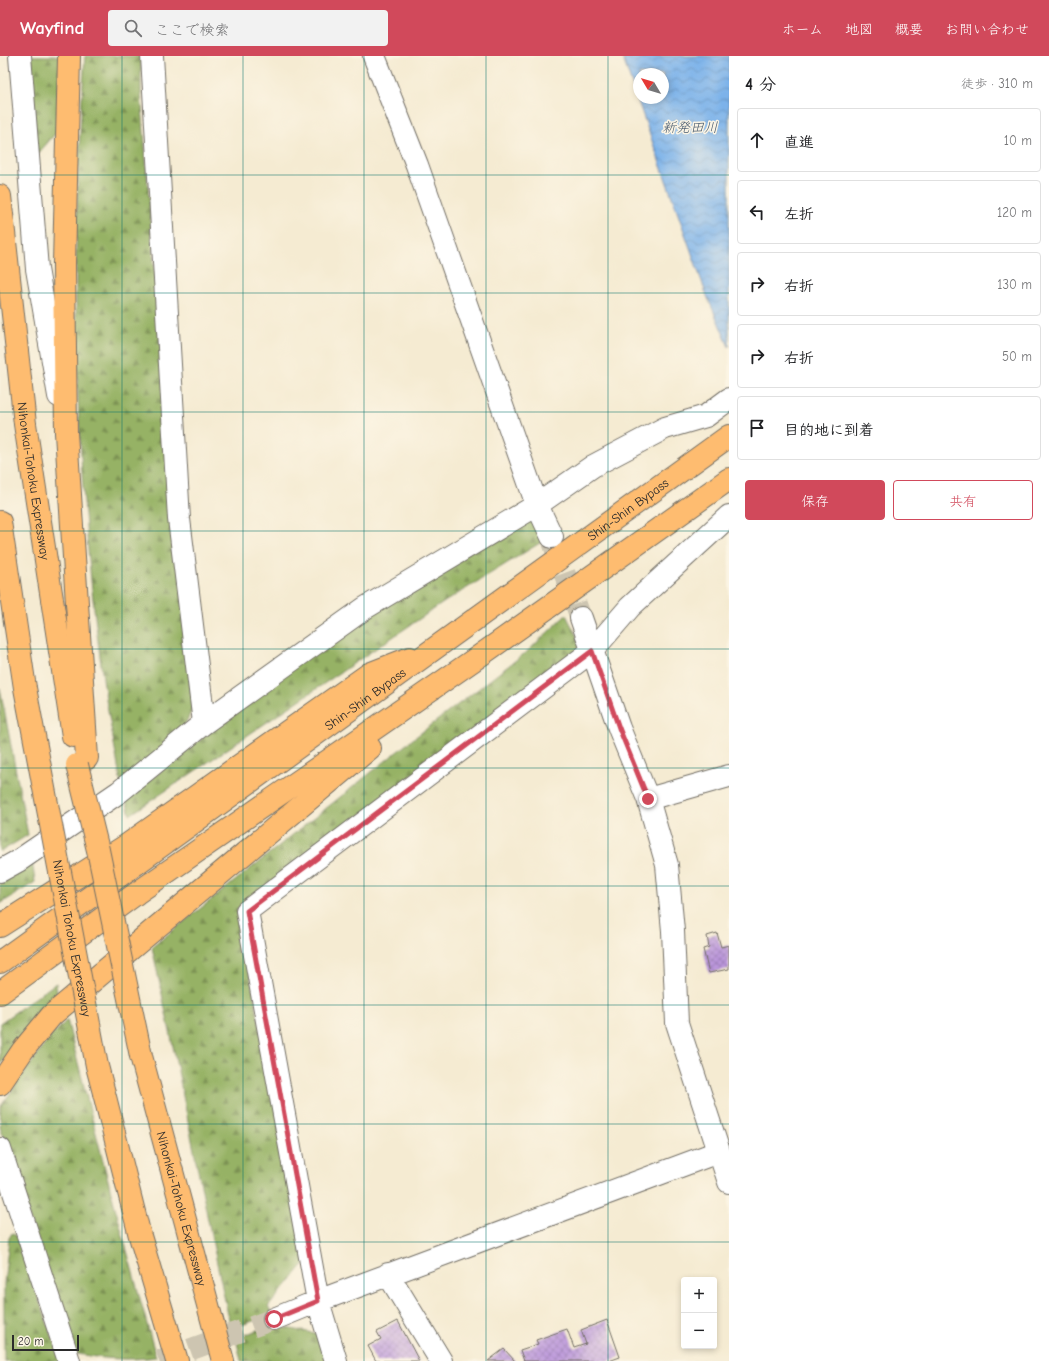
<!DOCTYPE html>
<html lang="ja">
<meta charset="utf-8">
<style>
:root{--surface:#fff;--page:#f2f2f2;--text:#202124;--muted:#757577;--line:#e0e0e0;--accent:#d1495b}
body{margin:0;font-family:"Comic Neue","Klee One",sans-serif;background:var(--page);color:var(--text)}
.controls{position:absolute;right:12px;bottom:12px;display:grid;overflow:hidden;border-radius:4px;box-shadow:0 2px 6px #0003}
.controls button{width:36px;height:36px;display:grid;place-items:center;padding:0;border:0;border-bottom:1px solid var(--line);background:var(--surface);color:var(--text);font:20px sans-serif}
.compass{position:absolute;left:633px;top:12px;width:36px;height:36px;border-radius:50%;background:var(--surface);box-shadow:0 2px 6px #0003;rotate:308deg}
.scale{position:absolute;left:12px;bottom:10px;width:67px;box-sizing:border-box;padding-left:4px;border:2px solid #2b2b2b;border-top:0;font-size:11px;line-height:14px;white-space:nowrap;color:#2b2b2b;-webkit-text-stroke:3px #fcf5e5;paint-order:stroke}
.stop{position:absolute;width:12px;height:12px;margin:-9px;border:3px solid #d1495b;border-radius:50%;background:#fff}
.stop.end{background:#d1495b;border-color:#fff;box-shadow:0 1px 4px #0008}
.list{margin:0;padding:0;list-style:none}
h2{display:flex;justify-content:space-between;align-items:center;height:52px;margin:0;padding:0 16px;font-size:17px}
h2 small{font-size:13px;font-weight:400;color:var(--muted)}
.list li{display:grid;grid-template-columns:26px 1fr auto;gap:12px;align-items:center;box-sizing:border-box;height:64px;margin:0 8px 8px;padding:0 8px;border:1px solid var(--line);border-radius:4px}
.list b{display:block;font-size:15px;white-space:nowrap}
.list em{font-size:13px;font-style:normal;color:var(--muted)}
.actions{display:flex;gap:8px;padding:12px 16px}
.actions a{flex:1;padding:9px 0;border:1px solid var(--accent);border-radius:4px;text-align:center;font-size:14px;color:var(--accent)}
.actions .main{background:var(--accent);color:#fff}
.icon{flex:none;width:22px;height:22px;fill:none;stroke:currentColor;stroke-width:2;stroke-linecap:round;stroke-linejoin:round}
.map{position:relative;flex:none;width:729px;height:1305px;overflow:hidden}
header{display:flex;align-items:center;gap:24px;box-sizing:border-box;height:56px;padding:0 20px;background:var(--accent);color:#fff}
header strong{font-size:19px}
nav{display:flex;gap:22px;margin-inline-start:auto;font-size:14px}
.search{width:280px;height:36px;background:var(--page);display:flex;align-items:center;gap:10px;box-sizing:border-box;padding:0 14px;border-radius:4px;color:var(--muted);font-size:15px}
main{display:flex}
aside{flex:1;background:var(--surface)}
.map>svg:first-child{display:block}
.forest{fill:url(#forest-firs);stroke:#606e48}
.water{fill:url(#water-waves);stroke:#536e8a;fill-rule:evenodd}
.building{fill:url(#building-cross-hatch)}
.lines{fill:none;stroke-linecap:round;stroke-linejoin:round}
.minor-tunnel{stroke:#cdc5b1;stroke-width:22;stroke-dasharray:22 11;stroke-linecap:butt}
.minor-casing{stroke:#726e65;stroke-width:24}
.highway-casing{stroke:#726e65;stroke-width:24}
.minor{stroke:#fff;stroke-width:22}
.highway{stroke:#febc70;stroke-width:22}
.highway-bridge-casing{stroke:#726e65;stroke-width:24;stroke-linecap:butt}
.highway-bridge{stroke:#febc70;stroke-width:22}
.route{stroke:#d1495b;stroke-width:5}
.grid{fill:none;stroke:#0f766e;stroke-width:1;stroke-opacity:0.55}
.labels{text-anchor:middle;stroke-width:3;stroke-linejoin:round;paint-order:stroke}
.street-label{font-size:13px;fill:#2b2b2b;stroke:#fcf5e5}
.water-label{font-size:14px;font-style:italic;fill:#475a6e;stroke:#fcf5e5}
</style>
<header>
<strong>Wayfind</strong>
<div class="search"><svg class="icon" aria-label="search" viewBox="0 0 24 24"><circle cx="10" cy="10" r="6"/><path d="M15 15l6 6"/></svg>ここで検索</div>
<nav><a>ホーム</a><a>地図</a><a>概要</a><a>お問い合わせ</a></nav>
</header>
<main>
<div class="map">
<svg width="729" height="1305" viewBox="0 0 729 1305">
<defs>
<pattern id="forest-firs" width="22" height="20" patternUnits="userSpaceOnUse"><rect width="22" height="20" fill="#96b265"/><path d="M5 1l3.5 6h-7zM16 11l3.5 6h-7z" fill="#7b9153"/></pattern>
<pattern id="water-waves" width="16" height="10" patternUnits="userSpaceOnUse"><rect width="16" height="10" fill="#7bb2ea"/><path d="M0 5q4-4 8 0t8 0" fill="none" stroke="#6591be"/></pattern>
<pattern id="building-cross-hatch" width="8" height="8" patternUnits="userSpaceOnUse"><rect width="8" height="8" fill="#bb96db"/><path d="M0 0l8 8M0 8l8-8" fill="none" stroke="#987bb2"/></pattern>
</defs>
<rect width="100%" height="100%" fill="#fcf5e5"/>
<filter id="ink" filterUnits="userSpaceOnUse"><feTurbulence type="fractalNoise" baseFrequency=".025" numOctaves="2"/><feDisplacementMap in="SourceGraphic" scale="8" xChannelSelector="R" yChannelSelector="G"/><feConvolveMatrix kernelMatrix="1 2 1 2 8 2 1 2 1" color-interpolation-filters="sRGB"/></filter>
<filter id="wash" filterUnits="userSpaceOnUse"><feTurbulence type="fractalNoise" baseFrequency=".012" numOctaves="4" result="noise"/><feDisplacementMap in="SourceGraphic" scale="16" xChannelSelector="R" yChannelSelector="G"/><feGaussianBlur stdDeviation="0.9" result="paint"/><feColorMatrix in="noise" values="0 0 0 0 0 0 0 0 0 0 0 0 0 0 0 0 0 1.4 0 .05"/><feComposite in="paint" operator="in"/></filter>
<g filter="url(#wash)">
<rect width="100%" height="100%" fill="#f5ebd2"/>
<path class="forest" d="M30,0H61L56,77L36,100Z
M85,0H141V37L152,184L193,652L179,680L121,728C115,691 107,653 102,616C74,412 69,204 85,0Z
M525,461L539,464L543,485L446,545L130,759L126,743L319,589Z
M566,559L582,590L237,853L306,1206L268,1251L272,1258L231,1273C203,1146 180,1018 152,891L413,683L529,594Z
M0,632L28,779L0,796Z
M32,804L35,826L0,848V820Z
M56,927L57,937L0,1009V967Z
M67,964L112,1140L156,1301C129,1305 98,1303 70,1296L10,1098L0,1071L1,1050L50,981Z
M12,1177L16,1180L61,1305H4V1228L9,1182Z
M277,1267L279,1271L320,1278L328,1305H241L236,1282Z"/>
<path class="water" d="M622,0H729V291L707,240ZM639,18H663V42H639Z"/>
<g id="blocks">
<path class="building" d="M717,877L721,891L729,889V913L709,917L703,893L709,891L707,880Z
M607,1264L620,1301L609,1305H524L520,1294L538,1288L536,1284L567,1273L574,1292L586,1288L581,1274Z
M398,1265L419,1305H376L368,1290L381,1283L377,1276Z
M504,1293L515,1305H488Z"/>
</g>
</g>
<g filter="url(#ink)">
<use href="#blocks" fill-opacity="0" stroke="#726e65" stroke-width="1"/>
<g class="lines">
<path class="minor-tunnel" d="M553,486L581,562
M159,1305L274,1263"/>
<defs>
<path id="minor" d="M20,0L37,213L59,340
M152,0L179,463L204,667
M374,0L417,109L537,449L552,481
M581,562L619,672L648,743L667,809L673,875L677,967L729,1126
M648,743L729,720
M0,815L18,805L119,736L204,667L365,552L537,449L593,410L665,372L706,360L729,343
M0,1093L69,1305
M388,1218L441,1305
M274,1263L318,1245L718,1096
M336,1305L318,1245L247,855L592,595L630,551L729,460"/>
<g id="highway">
<path d="M69,0L64,208L66,377L87,702"/>
<path id="s1" d="M0,140L25,368L73,680"/>
<path d="M0,466L25,632L43,727"/>
<path d="M0,870L127,789L369,618L410,602"/>
<path id="s2" d="M0,906L729,380"/>
<path d="M0,937L137,837L478,601L729,423"/>
<path id="s3" d="M141,1000L223,1305"/>
<path d="M0,1028L23,994L52,959L370,692"/>
<path d="M104,1037L140,1180L177,1305"/>
</g>
</defs>
<use href="#minor" class="minor-casing"/>
<use href="#highway" class="highway-casing"/>
<use href="#minor" class="minor"/>
<use href="#highway" class="highway"/>
<defs>
<g id="highway-bridge">
<path d="M77,709L98,794L141,1000"/>
<path id="s4" d="M43,727L97,1010L104,1037"/>
</g>
</defs>
<use href="#highway-bridge" class="highway-bridge-casing"/>
<use href="#highway-bridge" class="highway-bridge"/>
</g>
</g>
<g class="lines" filter="url(#ink)">
<path class="route" d="M274,1263L318,1245L247,855L592,595L619,672L648,743"/>
</g>
<path class="grid" d="M122,0V1305M243,0V1305M364,0V1305M486,0V1305M608,0V1305M0,119H729M0,237H729M0,356H729M0,475H729M0,593H729M0,712H729M0,830H729M0,949H729M0,1068H729M0,1186H729"/>
<g class="labels">
<g class="street-label">
<text dy="5" stroke="none"><textPath href="#s1" startOffset="287">Nihonkai-Tohoku Expressway</textPath></text>
<text dy="5" stroke="none"><textPath href="#s2" startOffset="774">Shin-Shin Bypass</textPath></text>
<text dy="5" stroke="none"><textPath href="#s2" startOffset="450">Shin-Shin Bypass</textPath></text>
<text dy="5" stroke="none"><textPath href="#s4" startOffset="158">Nihonkai Tohoku Expressway</textPath></text>
<text dy="5" stroke="none"><textPath href="#s3" startOffset="158">Nihonkai-Tohoku Expressway</textPath></text>
</g>
<g class="water-label">
<text x="690" y="76">新発田川</text>
</g>
</g>
</svg>
<div class="controls">
<button>+</button>
<button>−</button>
</div>
<svg class="compass" viewBox="-18 -18 36 36"><path d="M0-13l5 13h-10z" fill="#e53935"/><path d="M0 13l5-13h-10z" fill="#757577"/></svg>
<div class="scale">20 m</div>
<div class="stop" style="left:274px;top:1263px"></div>
<div class="stop end" style="left:648px;top:743px"></div>
</div>
<aside>
<h2>4 分<small>徒歩 · 310 m</small></h2>
<ul class="list">
<li><svg class="icon" aria-label="ahead" viewBox="0 0 24 24"><path d="M12 20V5M6 11l6-6 6 6"/></svg><div><b>直進</b></div><em>10 m</em></li>
<li><svg class="icon" aria-label="left" viewBox="0 0 24 24"><path d="M17 20v-9H6M10 6l-5 5 5 5"/></svg><div><b>左折</b></div><em>120 m</em></li>
<li><svg class="icon" aria-label="right" viewBox="0 0 24 24"><path d="M7 20v-9h11M14 6l5 5-5 5"/></svg><div><b>右折</b></div><em>130 m</em></li>
<li><svg class="icon" aria-label="right" viewBox="0 0 24 24"><path d="M7 20v-9h11M14 6l5 5-5 5"/></svg><div><b>右折</b></div><em>50 m</em></li>
<li><svg class="icon" aria-label="arrive" viewBox="0 0 24 24"><path d="M6 21V4h12l-3 4 3 4H6"/></svg><div><b>目的地に到着</b></div></li>
</ul>
<div class="actions"><a class="main">保存</a><a>共有</a></div>
</aside>
</main>
